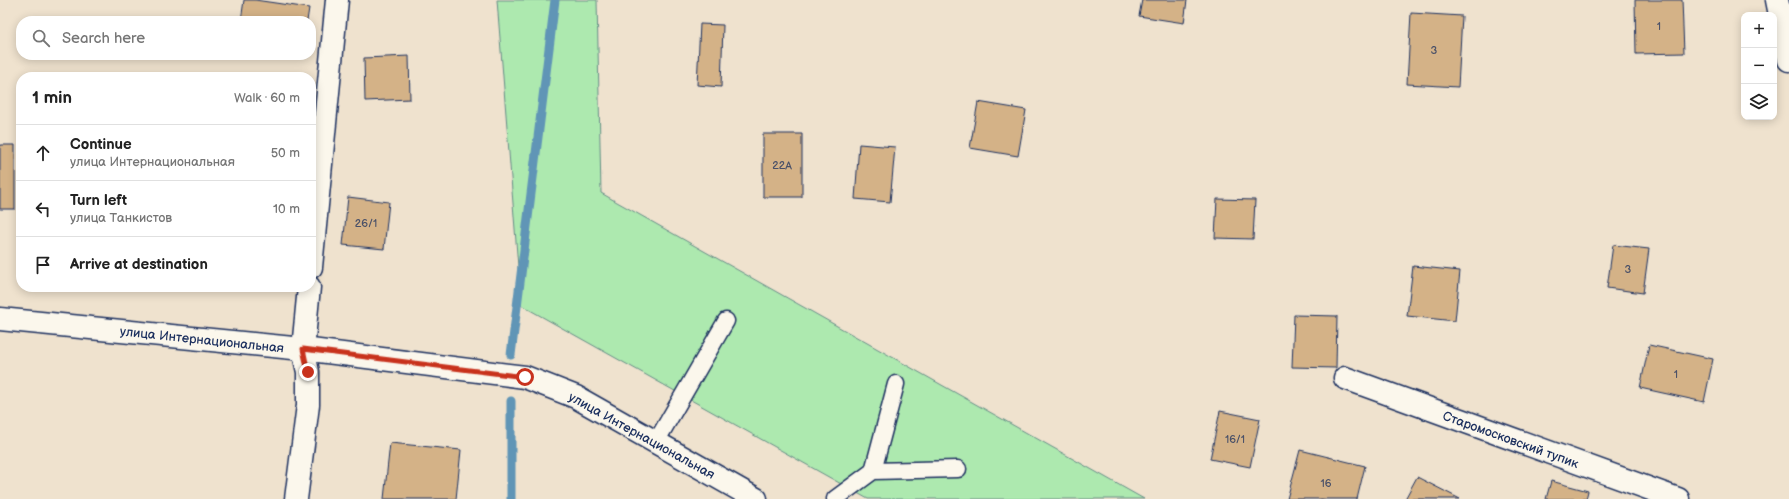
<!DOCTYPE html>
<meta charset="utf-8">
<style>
:root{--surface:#fff;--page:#f6f6f6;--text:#222;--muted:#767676;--line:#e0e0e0}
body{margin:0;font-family:"Balsamiq Sans",sans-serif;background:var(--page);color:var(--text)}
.controls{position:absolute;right:12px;top:12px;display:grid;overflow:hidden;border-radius:8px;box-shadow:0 2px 10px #0003}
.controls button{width:36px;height:36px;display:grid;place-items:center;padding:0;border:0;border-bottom:1px solid var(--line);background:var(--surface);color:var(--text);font:20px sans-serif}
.stop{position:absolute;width:12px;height:12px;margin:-9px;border:3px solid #c8321e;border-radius:50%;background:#fff}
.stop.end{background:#c8321e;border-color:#fff;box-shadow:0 1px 4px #0008}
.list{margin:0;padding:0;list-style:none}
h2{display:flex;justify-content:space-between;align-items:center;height:52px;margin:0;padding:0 16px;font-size:17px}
h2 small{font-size:13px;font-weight:400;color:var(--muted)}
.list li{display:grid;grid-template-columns:26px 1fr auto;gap:12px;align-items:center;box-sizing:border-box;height:56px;padding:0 16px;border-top:1px solid var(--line)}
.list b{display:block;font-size:15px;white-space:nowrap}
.list p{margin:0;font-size:13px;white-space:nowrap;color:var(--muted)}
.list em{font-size:13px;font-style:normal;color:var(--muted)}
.icon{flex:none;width:22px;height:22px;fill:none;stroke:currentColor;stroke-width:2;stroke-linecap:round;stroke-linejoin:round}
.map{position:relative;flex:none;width:1789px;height:499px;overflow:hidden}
.search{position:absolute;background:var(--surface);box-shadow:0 2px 10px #0003;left:16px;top:16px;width:300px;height:44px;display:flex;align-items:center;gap:10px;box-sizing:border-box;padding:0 14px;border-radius:16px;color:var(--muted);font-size:15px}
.panel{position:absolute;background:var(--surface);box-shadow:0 2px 10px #0003;left:16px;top:72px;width:300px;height:220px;border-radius:16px}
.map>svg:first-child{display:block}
.green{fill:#ade9af;stroke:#648c86}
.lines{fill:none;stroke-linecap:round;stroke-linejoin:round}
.stream{stroke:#6195b6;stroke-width:9}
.building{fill:#d4b287;stroke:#1b2f5e}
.lane-casing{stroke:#1b2f5e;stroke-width:19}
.street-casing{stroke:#1b2f5e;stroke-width:25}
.secondary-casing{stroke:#1b2f5e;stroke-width:25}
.lane{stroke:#fbf7ec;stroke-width:16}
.street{stroke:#fbf7ec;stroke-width:22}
.secondary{stroke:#fbf7ec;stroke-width:22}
.route{stroke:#c8321e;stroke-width:5}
.labels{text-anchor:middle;stroke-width:3;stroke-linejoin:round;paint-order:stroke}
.number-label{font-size:11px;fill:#495068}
.street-label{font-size:13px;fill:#1b2f5e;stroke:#fbf7ec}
</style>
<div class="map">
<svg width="1789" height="499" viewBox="0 0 1789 499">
<rect width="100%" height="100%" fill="#efe2ce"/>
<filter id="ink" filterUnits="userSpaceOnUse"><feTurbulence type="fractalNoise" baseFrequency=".025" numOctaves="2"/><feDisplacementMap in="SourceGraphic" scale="8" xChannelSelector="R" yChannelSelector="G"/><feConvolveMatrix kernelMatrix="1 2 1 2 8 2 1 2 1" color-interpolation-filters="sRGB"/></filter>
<g filter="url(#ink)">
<path class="green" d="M497,0H597L601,193L1144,499H868L521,305Z"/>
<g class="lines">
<path class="stream" d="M511,355L555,0
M511,499V401"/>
</g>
<path class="building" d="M244,0H255L309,8L307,21H241Z
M1142,0H1187L1184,23L1139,16Z
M1635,0H1682L1684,53L1636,54Z
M1411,13L1462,16L1458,87L1407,84Z
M700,24L723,25L721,87L697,85Z
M409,56L410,99L365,101L364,58Z
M978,102L1026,110L1018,156L970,148Z
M763,134H802V197H763Z
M859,144L895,147L890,202L855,199Z
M0,145H15V209H0Z
M348,197L389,202L384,249L343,245Z
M1217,199L1255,200L1253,239L1215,238Z
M1613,245L1649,249L1643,293L1607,288Z
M1413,266L1460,271L1455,321L1407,316Z
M1294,315L1337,316L1336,368L1292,367Z
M1649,345L1713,359L1704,402L1640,388Z
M1220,411L1260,419L1250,467L1210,459Z
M390,443L461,450L456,499H384Z
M1300,450L1365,466L1357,499H1287Z
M1417,477L1460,499H1405Z
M1551,481L1588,491L1586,499H1546Z"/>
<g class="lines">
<defs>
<path id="lane" d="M656,442L726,321
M873,471L958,469
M835,499L873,471L896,384"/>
<path id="street" d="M311,267L337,0
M303,349L309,287
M1345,378L1678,499"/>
<path id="secondary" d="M1777,0L1789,60
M0,319L303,349L525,377L576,397L756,499
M296,499L308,405V372L303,349"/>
</defs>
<use href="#lane" class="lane-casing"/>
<use href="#street" class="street-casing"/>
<use href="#secondary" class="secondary-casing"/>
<use href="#lane" class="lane"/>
<use href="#street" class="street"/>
<use href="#secondary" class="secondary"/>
</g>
</g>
<g class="lines" filter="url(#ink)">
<path class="route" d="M308,372L303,349L525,377"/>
</g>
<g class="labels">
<g class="number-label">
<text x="1659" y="30">1</text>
<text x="1434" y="54">3</text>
<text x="782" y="169">22А</text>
<text x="366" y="227">26/1</text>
<text x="1628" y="273">3</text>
<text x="1676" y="378">1</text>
<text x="1235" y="443">16/1</text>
<text x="1326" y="487">16</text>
</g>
<g class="street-label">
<text transform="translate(202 339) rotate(6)" y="5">улица Интернациональная</text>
<text transform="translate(642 435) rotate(29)" y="5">улица Интернациональная</text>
<text transform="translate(1511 439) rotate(20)" y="5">Старомосковский тупик</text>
</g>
</g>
</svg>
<div class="controls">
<button>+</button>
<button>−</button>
<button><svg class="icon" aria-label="layers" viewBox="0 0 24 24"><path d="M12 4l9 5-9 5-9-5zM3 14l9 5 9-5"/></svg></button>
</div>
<div class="stop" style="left:525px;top:377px"></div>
<div class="stop end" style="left:308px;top:372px"></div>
<div class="search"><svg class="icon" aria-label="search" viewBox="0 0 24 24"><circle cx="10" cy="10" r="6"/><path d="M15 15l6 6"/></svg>Search here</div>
<section class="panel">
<h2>1 min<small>Walk · 60 m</small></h2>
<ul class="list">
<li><svg class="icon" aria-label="ahead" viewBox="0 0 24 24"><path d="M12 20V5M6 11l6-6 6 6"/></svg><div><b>Continue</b><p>улица Интернациональная</p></div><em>50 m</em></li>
<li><svg class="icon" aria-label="left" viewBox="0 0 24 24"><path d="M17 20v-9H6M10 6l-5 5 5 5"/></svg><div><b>Turn left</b><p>улица Танкистов</p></div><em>10 m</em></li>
<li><svg class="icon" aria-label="arrive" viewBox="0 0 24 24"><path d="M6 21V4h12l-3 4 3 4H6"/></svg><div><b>Arrive at destination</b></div></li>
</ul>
</section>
</div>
